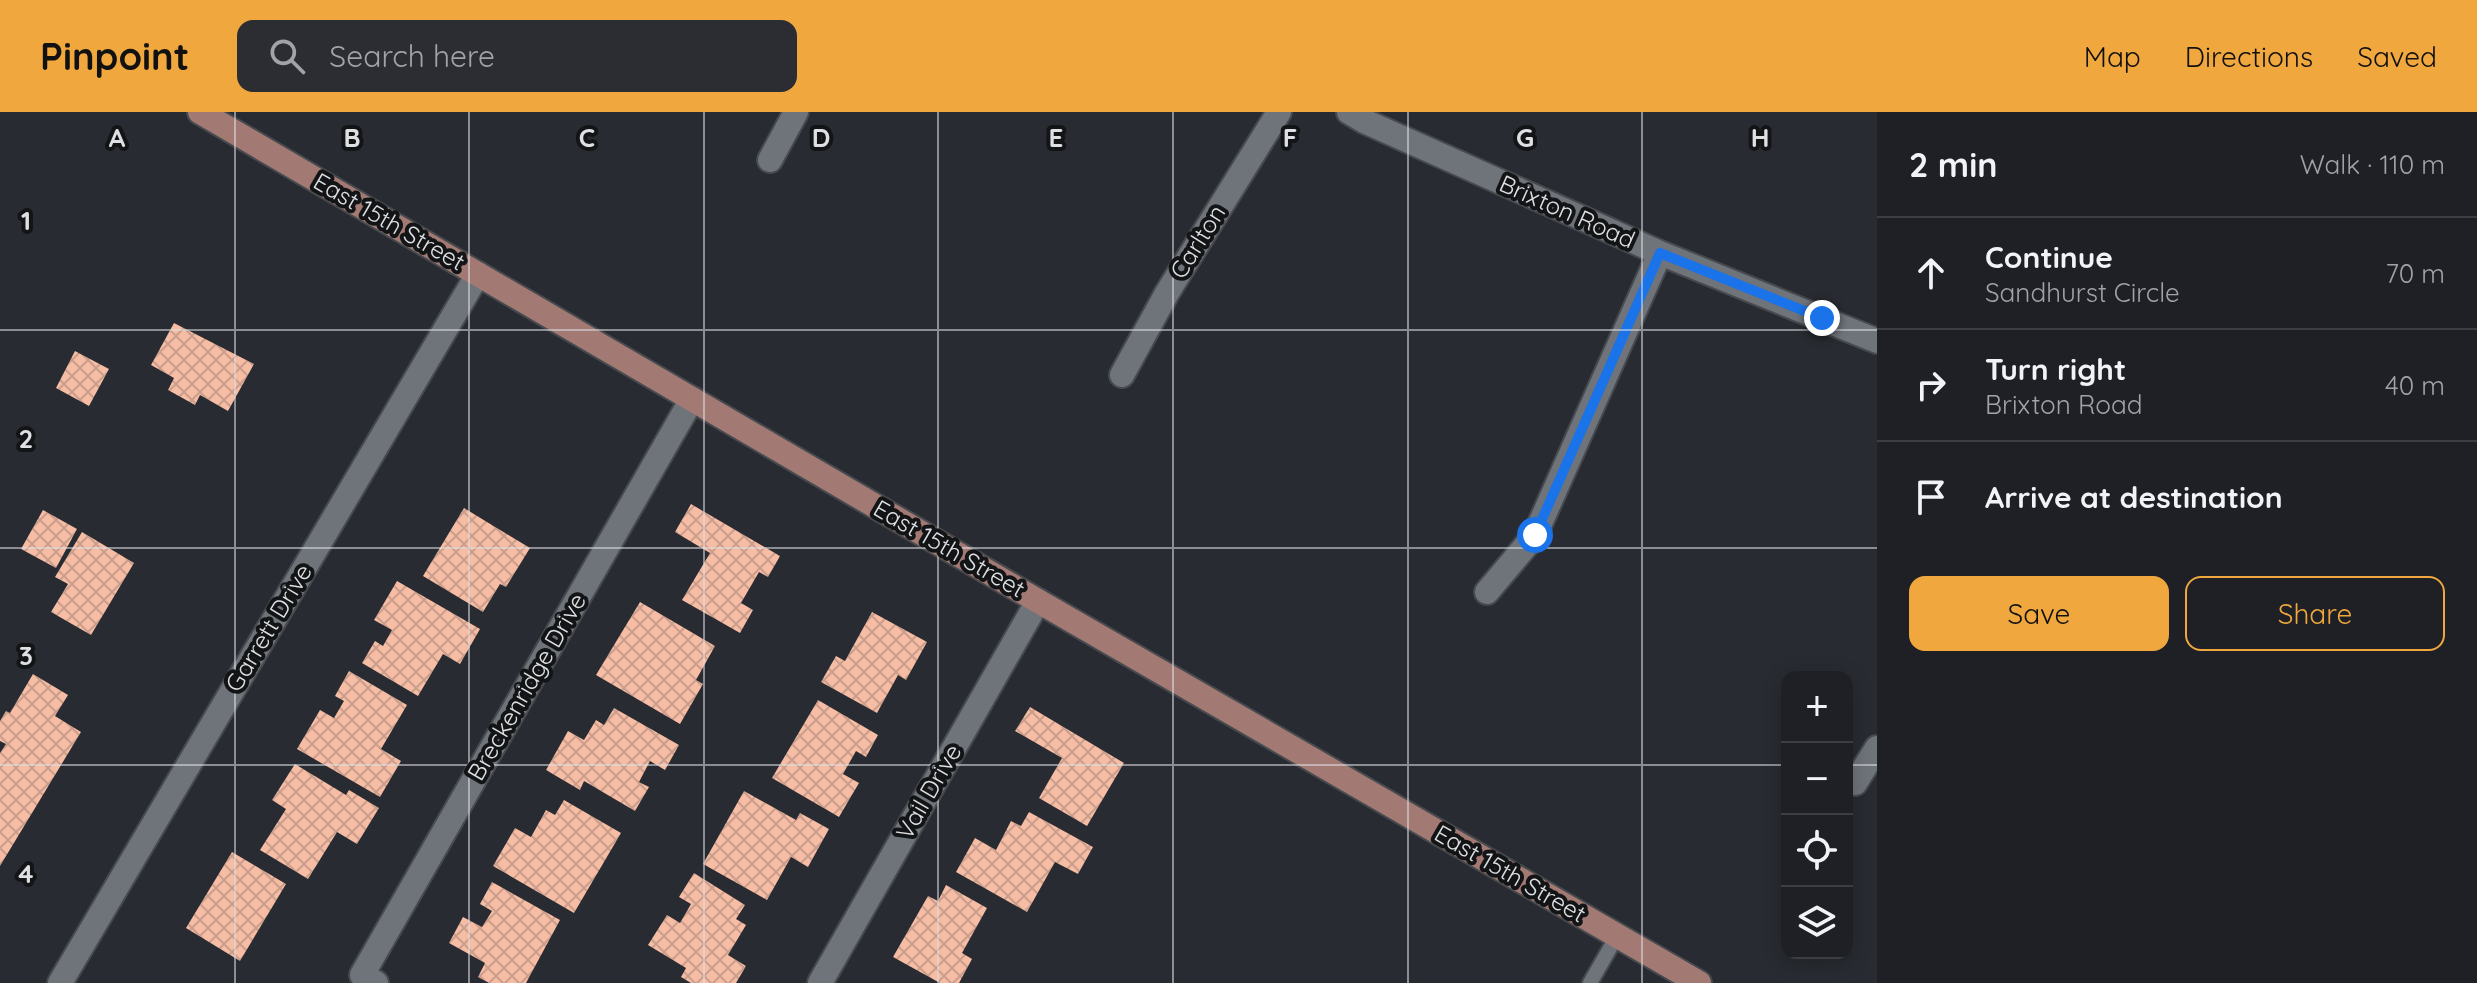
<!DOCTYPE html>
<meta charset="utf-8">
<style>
:root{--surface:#1e2025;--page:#2b2d32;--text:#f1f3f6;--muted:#a1a3a7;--line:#3c3e42;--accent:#efa73e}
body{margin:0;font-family:Quicksand,sans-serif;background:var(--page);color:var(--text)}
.controls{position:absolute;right:24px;bottom:24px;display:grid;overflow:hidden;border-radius:16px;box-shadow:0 4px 20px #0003}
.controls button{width:72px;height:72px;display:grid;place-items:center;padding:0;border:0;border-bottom:2px solid var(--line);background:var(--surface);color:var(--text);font:40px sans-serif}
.stop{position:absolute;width:24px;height:24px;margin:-18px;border:6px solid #1a73e8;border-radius:50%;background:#fff}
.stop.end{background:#1a73e8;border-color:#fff;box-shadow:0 2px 8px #0008}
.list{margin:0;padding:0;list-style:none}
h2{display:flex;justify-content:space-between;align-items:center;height:104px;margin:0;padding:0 32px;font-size:34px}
h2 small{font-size:26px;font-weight:400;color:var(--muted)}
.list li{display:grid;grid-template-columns:52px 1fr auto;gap:24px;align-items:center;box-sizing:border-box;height:112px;padding:0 32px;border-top:2px solid var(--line)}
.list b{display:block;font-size:30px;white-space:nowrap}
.list p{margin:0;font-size:26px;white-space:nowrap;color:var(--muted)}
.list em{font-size:26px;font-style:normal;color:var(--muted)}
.actions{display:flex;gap:16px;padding:24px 32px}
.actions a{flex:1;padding:18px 0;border:2px solid var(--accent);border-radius:16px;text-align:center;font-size:28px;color:var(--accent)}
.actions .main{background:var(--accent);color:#111}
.icon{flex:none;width:44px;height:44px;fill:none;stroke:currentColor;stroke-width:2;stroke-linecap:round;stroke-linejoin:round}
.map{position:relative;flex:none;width:1877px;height:871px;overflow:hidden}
header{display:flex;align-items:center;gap:48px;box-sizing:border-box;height:112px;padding:0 40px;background:var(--accent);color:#111}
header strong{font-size:38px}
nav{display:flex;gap:44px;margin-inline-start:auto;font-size:28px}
.search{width:560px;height:72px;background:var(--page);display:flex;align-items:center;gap:20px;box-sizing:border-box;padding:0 28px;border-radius:16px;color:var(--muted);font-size:30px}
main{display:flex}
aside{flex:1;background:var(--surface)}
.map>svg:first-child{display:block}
.building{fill:url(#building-cross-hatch)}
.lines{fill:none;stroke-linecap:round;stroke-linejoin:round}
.lane-casing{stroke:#46494e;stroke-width:18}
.street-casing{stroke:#46494e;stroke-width:28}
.primary-casing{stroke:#46494e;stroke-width:28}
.lane{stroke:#6f737a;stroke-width:14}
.street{stroke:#6f737a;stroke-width:24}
.primary{stroke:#a27a73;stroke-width:24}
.route{stroke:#1a73e8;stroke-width:10}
.grid{fill:none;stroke:#dee0e4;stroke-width:2;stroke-opacity:0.55}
.labels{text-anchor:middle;stroke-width:8;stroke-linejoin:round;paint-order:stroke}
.street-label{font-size:24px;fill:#dee0e4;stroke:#121416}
.grid-label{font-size:26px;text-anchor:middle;font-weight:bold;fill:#dee0e4;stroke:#121416;stroke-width:8;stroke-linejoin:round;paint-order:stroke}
</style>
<header>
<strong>Pinpoint</strong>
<div class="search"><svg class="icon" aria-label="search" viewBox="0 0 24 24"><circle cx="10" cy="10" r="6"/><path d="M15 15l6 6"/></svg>Search here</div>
<nav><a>Map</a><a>Directions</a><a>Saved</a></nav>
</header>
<main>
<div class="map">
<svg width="1877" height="871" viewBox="0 0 1877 871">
<defs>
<pattern id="building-cross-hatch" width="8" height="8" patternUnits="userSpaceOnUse" patternTransform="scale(2)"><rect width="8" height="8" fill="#f7bda4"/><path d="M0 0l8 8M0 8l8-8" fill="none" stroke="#ca9e8c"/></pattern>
</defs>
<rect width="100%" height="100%" fill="#282b31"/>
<path class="building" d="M174,211L254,252L228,299L200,283L195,293L168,278L174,266L151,253Z
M75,239L109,257L89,294L56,276Z
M691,392L780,444L768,465L759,460L741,491L753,498L740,521L682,488L710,441L675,420Z
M464,396L530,436L506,475L500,472L483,500L423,464Z
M43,398L77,417L56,456L21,437Z
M82,420L134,451L91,523L51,500L68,472L55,465Z
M397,469L480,517L460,552L443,542L418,584L362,551L375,529L383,534L392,518L374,508Z
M640,490L715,534L696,568L703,572L680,612L596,563Z
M872,500L927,530L906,568L898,563L877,601L821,570L836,544L845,549Z
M349,559L407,593L381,637L401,649L380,685L297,637L320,598L334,606L344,589L335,584Z
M33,562L68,583L55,604L81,620L0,754V641L6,632L0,629V609L6,599L10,601Z
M818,588L878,623L866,645L856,639L843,662L859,671L839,705L772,666Z
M1030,595L1124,651L1087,714L1039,686L1062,646L1015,619Z
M614,596L679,633L665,658L650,649L639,670L649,675L635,699L584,669L580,678L546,658L568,619L584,628L596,608L604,613Z
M295,652L346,683L349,678L379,696L357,732L337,720L308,767L260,738L286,697L272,688Z
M744,679L796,708L800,701L829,717L808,755L791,745L767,788L703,752Z
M564,688L621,721L574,801L493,754L515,716L531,725L546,698L555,703Z
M1029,700L1093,735L1078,762L1055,750L1027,800L956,760L975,726L996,738L1011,709L1021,714Z
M232,740L286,772L240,849L186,816Z
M694,761L745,793L736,807L746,813L728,843L746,854L736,871H691L681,865L686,856L648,833L667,803L680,811L691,792L679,785Z
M492,770L560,808L526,871H489L478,865L485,851L449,831L463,805L482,815L492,799L480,792Z
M946,773L987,796L962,841L972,847L959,871H940L893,845L928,784L938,789Z"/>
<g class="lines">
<defs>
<path id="lane" d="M1590,871L1617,824"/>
<path id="street" d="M1349,0L1364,9L1660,141L1877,229
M770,48L796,0
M1122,263L1167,181L1279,0
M1487,480L1535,423L1660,141
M1855,671L1877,636
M60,871L478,162
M376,871L362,863L692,287
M820,871L1038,489"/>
<path id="primary" d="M200,0L1038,489L1699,871"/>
</defs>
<use href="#lane" class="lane-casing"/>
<use href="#street" class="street-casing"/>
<use href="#primary" class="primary-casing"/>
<use href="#lane" class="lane"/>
<use href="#street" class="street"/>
<use href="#primary" class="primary"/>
</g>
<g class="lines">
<path class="route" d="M1535,423L1660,141L1822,206"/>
</g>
<path class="grid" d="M235,0V871M469,0V871M704,0V871M938,0V871M1173,0V871M1408,0V871M1642,0V871M0,218H1877M0,436H1877M0,653H1787M1847,653H1877"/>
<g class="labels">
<g class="street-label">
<text transform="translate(1567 100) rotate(24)" y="8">Brixton Road</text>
<text transform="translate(389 110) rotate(30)" y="8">East 15th Street</text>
<text transform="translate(1198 130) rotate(-58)" y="8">Carlton</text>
<text transform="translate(949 437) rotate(30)" y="8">East 15th Street</text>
<text transform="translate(269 516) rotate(-59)" y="8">Garrett Drive</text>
<text transform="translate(527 575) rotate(-60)" y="8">Breckenridge Drive</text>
<text transform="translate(929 680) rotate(-60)" y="8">Vail Drive</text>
<text transform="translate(1510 762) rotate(30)" y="8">East 15th Street</text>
</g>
</g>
<g class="grid-label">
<text x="117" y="35">A</text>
<text x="352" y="35">B</text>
<text x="587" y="35">C</text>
<text x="821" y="35">D</text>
<text x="1056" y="35">E</text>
<text x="1290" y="35">F</text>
<text x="1525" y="35">G</text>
<text x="1760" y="35">H</text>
<text x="26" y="118">1</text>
<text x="26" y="336">2</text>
<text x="26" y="553">3</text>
<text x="26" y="771">4</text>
</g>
</svg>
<div class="controls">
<button>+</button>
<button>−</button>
<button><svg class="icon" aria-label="locate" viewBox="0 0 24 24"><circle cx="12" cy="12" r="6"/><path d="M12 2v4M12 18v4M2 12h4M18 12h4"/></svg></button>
<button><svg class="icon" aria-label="layers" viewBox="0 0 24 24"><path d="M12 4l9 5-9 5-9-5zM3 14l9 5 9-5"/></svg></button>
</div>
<div class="stop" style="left:1535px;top:423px"></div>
<div class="stop end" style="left:1822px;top:206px"></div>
</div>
<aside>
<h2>2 min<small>Walk · 110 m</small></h2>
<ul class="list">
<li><svg class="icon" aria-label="ahead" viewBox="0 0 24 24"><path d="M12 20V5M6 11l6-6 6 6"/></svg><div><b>Continue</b><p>Sandhurst Circle</p></div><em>70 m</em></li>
<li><svg class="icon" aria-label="right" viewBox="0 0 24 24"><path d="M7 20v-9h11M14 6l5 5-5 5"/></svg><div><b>Turn right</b><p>Brixton Road</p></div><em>40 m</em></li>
<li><svg class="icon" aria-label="arrive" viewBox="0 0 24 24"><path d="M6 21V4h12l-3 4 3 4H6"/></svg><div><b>Arrive at destination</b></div></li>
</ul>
<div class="actions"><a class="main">Save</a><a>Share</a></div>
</aside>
</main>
